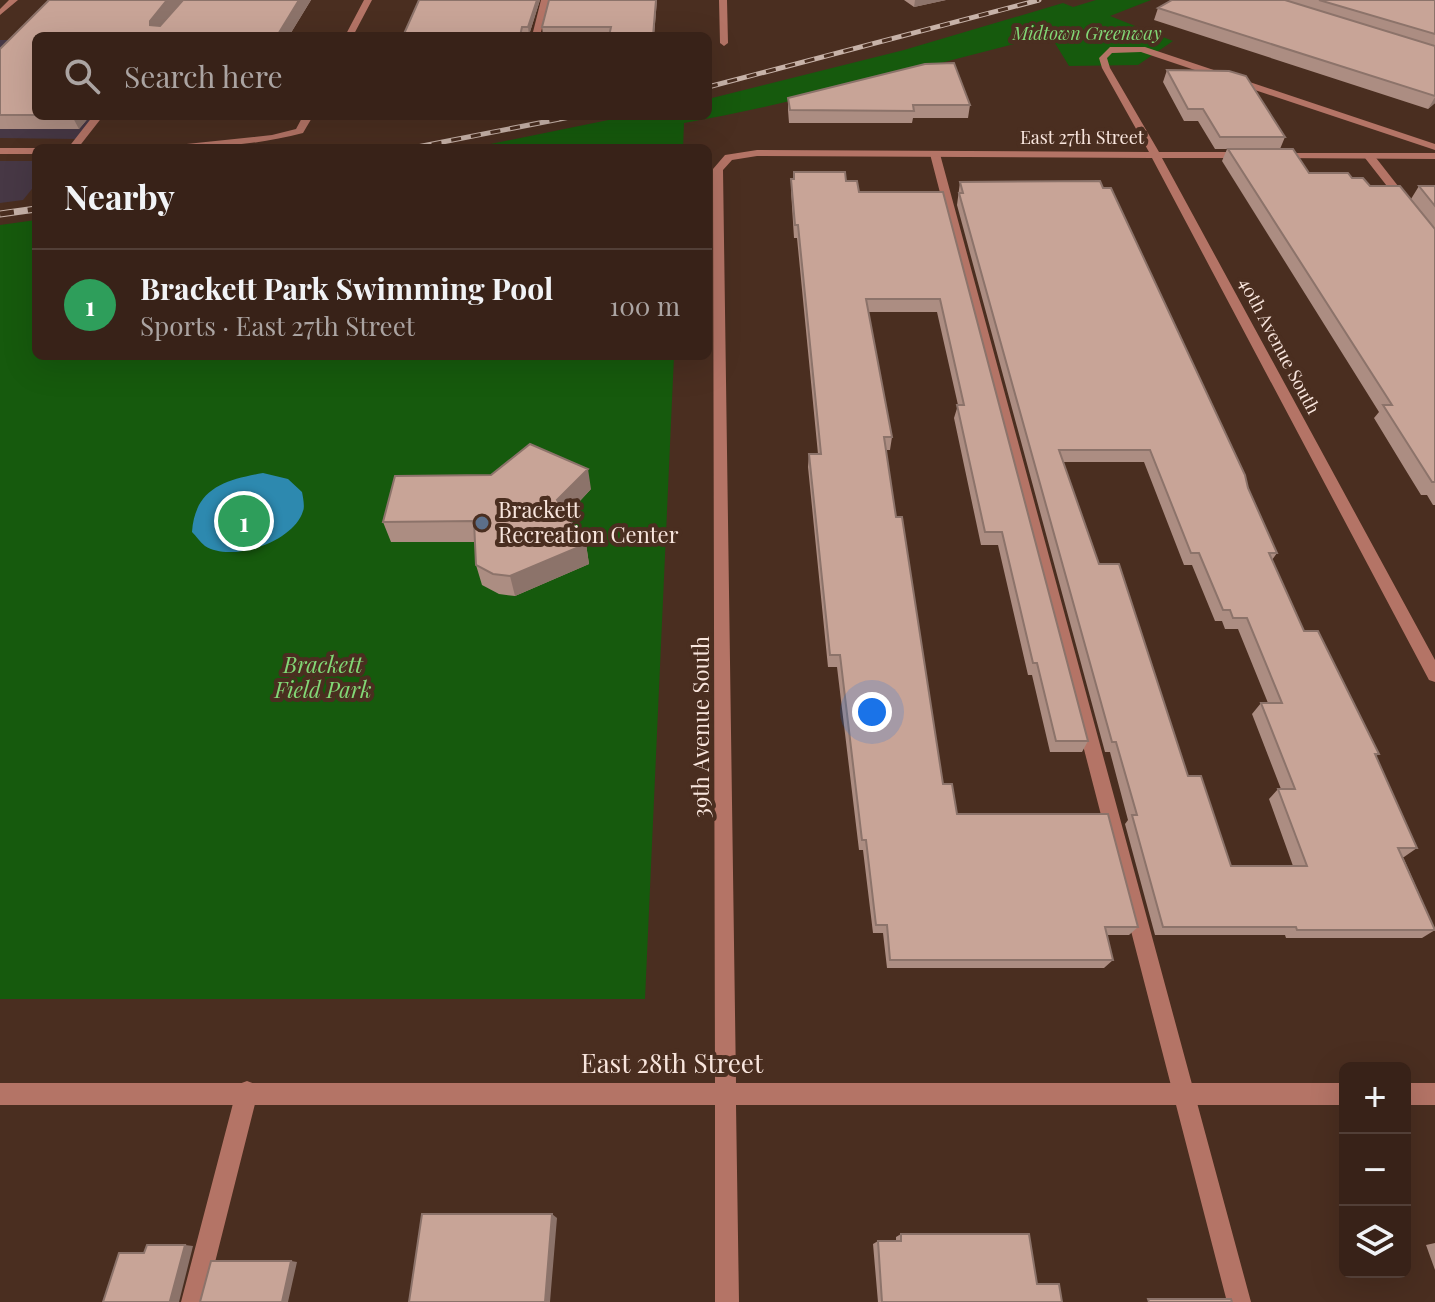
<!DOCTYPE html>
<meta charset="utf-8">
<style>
:root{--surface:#382218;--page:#3f2a21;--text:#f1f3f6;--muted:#aba4a2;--line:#523f37;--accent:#d6ab8b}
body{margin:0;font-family:"Playfair Display",serif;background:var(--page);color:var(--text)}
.controls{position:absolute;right:24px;bottom:24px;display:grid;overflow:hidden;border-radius:12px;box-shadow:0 8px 32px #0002}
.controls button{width:72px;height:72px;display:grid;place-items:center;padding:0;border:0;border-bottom:2px solid var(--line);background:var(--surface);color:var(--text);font:40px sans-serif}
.you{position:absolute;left:872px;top:712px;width:28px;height:28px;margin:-20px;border:6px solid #fff;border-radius:50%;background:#1a73e8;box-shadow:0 0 0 12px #1a73e833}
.badge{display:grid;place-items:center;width:52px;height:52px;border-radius:50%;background:var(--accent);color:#fff;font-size:26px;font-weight:700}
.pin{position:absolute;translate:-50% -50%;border:4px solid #fff;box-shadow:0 2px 8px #0006}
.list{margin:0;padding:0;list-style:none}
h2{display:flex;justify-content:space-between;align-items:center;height:104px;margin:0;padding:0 32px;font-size:34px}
h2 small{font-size:26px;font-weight:400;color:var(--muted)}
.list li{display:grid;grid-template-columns:52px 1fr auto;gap:24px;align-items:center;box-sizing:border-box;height:112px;padding:0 32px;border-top:2px solid var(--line)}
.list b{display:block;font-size:30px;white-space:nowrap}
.list p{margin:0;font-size:26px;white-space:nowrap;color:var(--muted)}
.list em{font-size:26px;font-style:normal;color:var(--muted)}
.icon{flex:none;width:44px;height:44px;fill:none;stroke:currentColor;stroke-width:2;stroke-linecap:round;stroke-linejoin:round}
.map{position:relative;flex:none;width:1435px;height:1302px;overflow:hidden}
.search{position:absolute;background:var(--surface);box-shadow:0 8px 32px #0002;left:32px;top:32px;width:680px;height:88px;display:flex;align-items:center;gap:20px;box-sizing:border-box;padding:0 28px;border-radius:12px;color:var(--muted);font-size:30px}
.panel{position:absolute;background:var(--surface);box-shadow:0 8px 32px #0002;left:32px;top:144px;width:680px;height:216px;border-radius:12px}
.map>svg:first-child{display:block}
.industrial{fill:#473845}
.green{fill:#165a0d}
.water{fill:#2d89af}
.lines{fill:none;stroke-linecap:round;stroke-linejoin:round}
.lane{fill:#b47466;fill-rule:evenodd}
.street{fill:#b47466;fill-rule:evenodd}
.rail-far1-casing{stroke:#c7b2a8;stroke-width:5}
.rail-casing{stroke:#c7b2a8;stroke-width:7}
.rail-far1{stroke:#4a2e20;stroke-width:3;stroke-dasharray:10;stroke-linecap:butt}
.rail{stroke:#4a2e20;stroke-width:5;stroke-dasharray:14;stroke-linecap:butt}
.wall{fill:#ac8d82;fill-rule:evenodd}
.shaded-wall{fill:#8c736a}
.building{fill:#c8a497;stroke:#8c736a;stroke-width:2;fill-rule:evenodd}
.service-dot{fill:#5c6f8a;stroke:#4a2e20;stroke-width:3}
.labels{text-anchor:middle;stroke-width:8;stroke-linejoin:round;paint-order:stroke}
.far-park-label{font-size:18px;font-style:italic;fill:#82d876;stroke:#4a2e20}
.far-street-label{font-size:18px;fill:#f8e5dd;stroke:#4a2e20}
.poi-label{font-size:22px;fill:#f8e5dd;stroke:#4a2e20;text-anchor:start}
.park-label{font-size:22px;font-style:italic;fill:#82d876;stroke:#4a2e20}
.street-label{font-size:22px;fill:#f8e5dd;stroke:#4a2e20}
.near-street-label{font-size:26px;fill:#f8e5dd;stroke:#4a2e20}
</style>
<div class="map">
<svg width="1435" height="1302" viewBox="0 0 1435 1302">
<rect width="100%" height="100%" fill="#4a2e20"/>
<path class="industrial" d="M0,40H36V116H95L78,139L0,138Z
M0,161H36V184L23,200L0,203Z"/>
<path class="green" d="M1096,0H1151L1110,16L1173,41L1138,65L1069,66L1050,35C928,65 808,101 684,123L683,148H471L628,116H708V99L904,50L1063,3L1073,7Z
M36,220V356H674L645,999H0V225Z"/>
<path class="water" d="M263,473L288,479L302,492C303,497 305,507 303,511C294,542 231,563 205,546C200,542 196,536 192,532C195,488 225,480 263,473Z"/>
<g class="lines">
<path class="lane" d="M541,0H549L540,36H532Z
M93,116H103L78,148H68Z
M935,151L940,154L1251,1302H1227L930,154Z
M1365,154H1373L1409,200V204H1401L1365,158Z
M247,1081L255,1084L258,1092L205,1302H181L236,1092L239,1084Z"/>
<path class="street" d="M9,0H18L0,15V9Z
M364,0H372L353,36H345Z
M719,0H727L728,43L724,46L720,43Z
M1145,47L1435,144V150L1141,52L1112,53L1107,58L1110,68L1159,152H1245L1250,155L1245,158H1162L1435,660V682L1429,680L1152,158L757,156L732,160L723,170L736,1083H1345V1105H736L739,1302H715V1105H0V1083H715L713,169L725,155L757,150L1149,152L1102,68L1099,58L1110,47Z
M303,116H313L303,133C260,144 217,148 172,148L177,145L272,135L296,129Z
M0,148H36V154H0Z
M1273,153H1435V159L1277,158L1273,157Z
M1405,1083H1435V1105H1405Z"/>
<defs>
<path id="rail-far1" d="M708,87L1039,0
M412,148L575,116"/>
<path id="rail" d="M0,214L36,209"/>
</defs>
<use href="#rail-far1" class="rail-far1-casing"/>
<use href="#rail" class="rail-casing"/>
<use href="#rail-far1" class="rail-far1"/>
<use href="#rail" class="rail"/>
</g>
<path class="wall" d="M49,0H311L289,36H36V116H90L79,129H0V49Z
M540,0L529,35H523V36H403Z
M549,0H657L654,36L543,35L542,27Z
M904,0H946L914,7Z
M1172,0H1435V103L1428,109L1154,20L1158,8Z
M1167,70L1285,137L1280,149L1309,173L1352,178L1370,186L1435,229V505H1433L1427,495H1421L1405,469L1374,418L1379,412L1222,161L1227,149H1215L1198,121H1184L1163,82Z
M788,98L970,105L968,118H913L912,123H789L788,110Z
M794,172L846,181L859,192H943L1088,741L1082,752H1050L1032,675H1028L998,545H981L954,418L958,405L937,312H868L892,437L890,450H886L896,517L943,784L957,814L1138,927L1129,935H1107L1113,960L1104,968H887L883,933H873L863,850H859L837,667H828L808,467L809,454H818L797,238H794L791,191V179H793Z
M960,182L1248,488L1277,553L1272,560L1304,631L1379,754L1376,756L1417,848L1404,857H1403L1435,930L1422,938H1286L1285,935H1155L1125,824L1128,820L1110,752H1105L957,205ZM1063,462H1144L1184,565H1192L1215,621H1222L1225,629H1238L1268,703H1261L1252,714L1281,789H1278L1269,799L1293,866H1231L1188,776L1099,564Z
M1419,186H1435V229L1411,199Z
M591,489L567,515L586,544L589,564L515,596L499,594L482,585L476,565L475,542H391L383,522Z
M901,1234L1037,1284L1062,1302H878L873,1244L878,1241H896V1237Z
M1435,1243V1270L1426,1245Z"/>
<path class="shaded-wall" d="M167,0H183L156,34L150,25V21Z
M299,0H311L289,36H277Z
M537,0H540L529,35L528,27Z
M915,0H946L914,7Z
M1435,97V103L1428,109Z
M72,116H90L79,129Z
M588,469L591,489L561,521L557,500Z
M586,544L589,564L515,596L510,576Z
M552,1214L557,1218L550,1302H545Z
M185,1245L193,1246L179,1302H171L170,1301Z
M291,1261L297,1262L288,1302H282Z"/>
<path class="building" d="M49,0H167L150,21V25L160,26L183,0H299L277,36H36V115H0V49Z
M419,0H537L528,27H522L520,36H403Z
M549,0H656L653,36H609L611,27H542Z
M1172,0H1285L1435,46V96L1158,8Z
M1319,0H1435V34Z
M954,63L970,105H913L914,111L790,110L788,98L925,64Z
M1167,70L1229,71L1246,76L1285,137H1220L1203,109H1188Z
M1228,149H1293L1309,173H1348L1352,178H1363L1370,186H1400L1435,229V482H1432L1383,405H1392Z
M794,172H845L846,181H857L859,192H943L1088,741H1056L1037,663H1033L1002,532H985L957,405H964L940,299H866L892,437H884L896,517H902L943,784H952L957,814H1108L1138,927H1105L1113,960H890L887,925H876L866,840H862L840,655H830L809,454H821L798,225H795L791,179H794Z
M1100,181L1103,188H1111L1245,475L1248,488L1277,553H1269L1304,631H1318L1379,754H1375L1417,848H1398L1435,930H1297L1296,927H1163L1132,815H1137L1116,742H1112L959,193H963L960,182ZM1059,450H1150L1191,553H1199L1223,610H1230L1233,618H1247L1282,703H1261L1295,789H1278L1307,866H1231L1201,776H1188L1119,564H1099Z
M1419,186H1435V206Z
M530,444L588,469L557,500L586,544L510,576L493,574L476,565L474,521L383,522L395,476L491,475Z
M422,1214H552L545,1302H409Z
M901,1234H1029L1037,1284H1059L1062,1302H882L878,1241H901Z
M147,1245H185L170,1301L171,1302H103L119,1253H144Z
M211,1261H291L282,1302H200Z
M1148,1299H1231L1232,1302H1149Z"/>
<circle class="service-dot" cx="482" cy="523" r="8"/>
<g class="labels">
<g class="far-park-label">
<text x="1087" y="40">Midtown Greenway</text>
</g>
<g class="far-street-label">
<text x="1082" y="144">East 27th Street</text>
<text transform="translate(1279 346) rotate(62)" y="6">40th Avenue South</text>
</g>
<g class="poi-label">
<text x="498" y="518">Brackett<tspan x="498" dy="25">Recreation Center</tspan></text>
</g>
<g class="park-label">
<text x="323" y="673">Brackett<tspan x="323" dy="25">Field Park</tspan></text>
</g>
<g class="street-label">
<text transform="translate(701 727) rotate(-90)" y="8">39th Avenue South</text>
</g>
<g class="near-street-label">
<text x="672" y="1073">East 28th Street</text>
</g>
</g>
</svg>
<div class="controls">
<button>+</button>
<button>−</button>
<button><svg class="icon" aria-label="layers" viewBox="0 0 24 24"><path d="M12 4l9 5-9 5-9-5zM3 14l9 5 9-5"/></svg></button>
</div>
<div class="you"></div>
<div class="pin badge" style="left:244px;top:521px;background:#2e9e5b">1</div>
<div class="search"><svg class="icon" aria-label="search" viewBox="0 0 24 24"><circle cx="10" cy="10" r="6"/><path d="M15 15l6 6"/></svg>Search here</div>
<section class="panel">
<h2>Nearby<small></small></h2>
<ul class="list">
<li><span class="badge" style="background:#2e9e5b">1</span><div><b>Brackett Park Swimming Pool</b><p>Sports · East 27th Street</p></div><em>100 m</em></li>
</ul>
</section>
</div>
